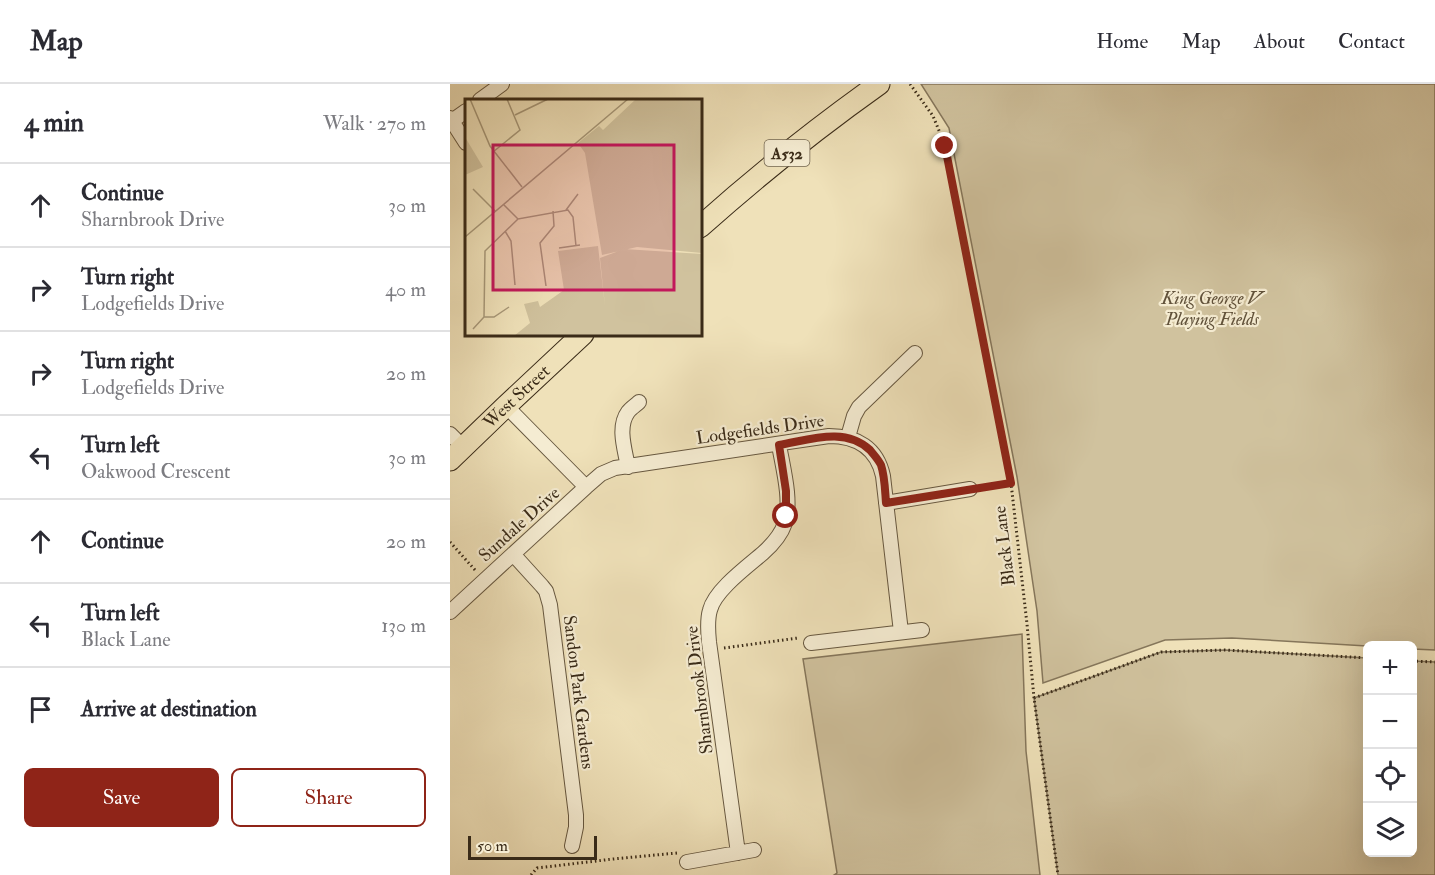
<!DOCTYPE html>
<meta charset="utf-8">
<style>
:root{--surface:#fff;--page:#f2f2f3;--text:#2b2b33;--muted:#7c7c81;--line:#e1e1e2;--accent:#8f2418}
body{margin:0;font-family:"IM FELL Double Pica",serif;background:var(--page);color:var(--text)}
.controls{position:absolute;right:18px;bottom:18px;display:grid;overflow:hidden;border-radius:9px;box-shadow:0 6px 24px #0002}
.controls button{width:54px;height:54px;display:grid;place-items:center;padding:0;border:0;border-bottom:2px solid var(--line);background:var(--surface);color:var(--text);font:30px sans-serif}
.scale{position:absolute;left:18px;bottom:15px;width:129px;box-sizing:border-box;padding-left:6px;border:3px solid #3a2b18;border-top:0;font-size:16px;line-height:21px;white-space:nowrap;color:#3a2b18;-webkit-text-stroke:4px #f5ecd2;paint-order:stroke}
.stop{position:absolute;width:18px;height:18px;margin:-14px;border:4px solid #8f2418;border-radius:50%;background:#fff}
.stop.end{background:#8f2418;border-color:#fff;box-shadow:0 2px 6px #0008}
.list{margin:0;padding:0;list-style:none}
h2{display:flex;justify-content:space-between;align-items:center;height:78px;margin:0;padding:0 24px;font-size:26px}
h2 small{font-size:20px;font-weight:400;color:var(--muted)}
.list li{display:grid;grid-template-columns:39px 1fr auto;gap:18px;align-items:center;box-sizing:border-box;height:84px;padding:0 24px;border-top:2px solid var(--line)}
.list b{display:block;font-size:22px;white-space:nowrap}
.list p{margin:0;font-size:20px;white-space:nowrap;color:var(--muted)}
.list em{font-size:20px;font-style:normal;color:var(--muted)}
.actions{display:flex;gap:12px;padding:18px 24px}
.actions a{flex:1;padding:14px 0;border:2px solid var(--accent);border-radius:9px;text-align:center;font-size:21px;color:var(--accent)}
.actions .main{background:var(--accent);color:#fff}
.icon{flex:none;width:33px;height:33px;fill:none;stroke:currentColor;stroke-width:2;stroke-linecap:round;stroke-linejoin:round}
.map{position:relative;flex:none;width:985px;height:791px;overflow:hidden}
header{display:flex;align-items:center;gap:36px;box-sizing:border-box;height:84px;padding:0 30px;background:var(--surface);border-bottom:2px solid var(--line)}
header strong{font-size:28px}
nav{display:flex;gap:33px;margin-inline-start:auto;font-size:21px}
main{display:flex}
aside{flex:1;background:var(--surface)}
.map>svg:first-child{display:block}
.green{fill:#d0c29e;stroke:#85765b;stroke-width:1.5}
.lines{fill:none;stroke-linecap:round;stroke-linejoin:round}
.street-casing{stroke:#675840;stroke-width:16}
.primary-casing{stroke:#3a2b18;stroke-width:23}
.path{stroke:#3a2b18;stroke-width:3;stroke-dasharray:1.5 3;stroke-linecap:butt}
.street{stroke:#f5ecd2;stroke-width:14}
.primary{stroke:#efe1b9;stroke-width:21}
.route{stroke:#8f2418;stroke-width:8}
.labels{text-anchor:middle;stroke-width:4.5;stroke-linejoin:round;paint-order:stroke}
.shield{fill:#f5ecd2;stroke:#726550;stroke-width:1.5}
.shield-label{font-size:16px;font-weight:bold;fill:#3a2b18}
.park-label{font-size:18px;font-style:italic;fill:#60513a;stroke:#f5ecd2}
.street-label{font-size:18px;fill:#3a2b18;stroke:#f5ecd2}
.inset-road{fill:none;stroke:#a79879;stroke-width:1.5}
.view{fill:#c2185b;fill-opacity:0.15;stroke:#c2185b;stroke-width:3}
.inset-edge{fill:none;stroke:#3a2b18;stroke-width:3}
</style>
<header>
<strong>Map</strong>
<nav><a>Home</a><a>Map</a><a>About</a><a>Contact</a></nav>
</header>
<main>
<aside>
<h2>4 min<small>Walk · 270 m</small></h2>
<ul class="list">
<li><svg class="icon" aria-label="ahead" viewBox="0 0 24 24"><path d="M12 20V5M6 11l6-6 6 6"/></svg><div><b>Continue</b><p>Sharnbrook Drive</p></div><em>30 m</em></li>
<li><svg class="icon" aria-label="right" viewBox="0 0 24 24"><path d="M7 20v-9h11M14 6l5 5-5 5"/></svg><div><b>Turn right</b><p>Lodgefields Drive</p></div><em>40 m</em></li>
<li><svg class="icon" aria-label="right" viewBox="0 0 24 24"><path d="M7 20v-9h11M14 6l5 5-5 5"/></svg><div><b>Turn right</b><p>Lodgefields Drive</p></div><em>20 m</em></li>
<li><svg class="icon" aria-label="left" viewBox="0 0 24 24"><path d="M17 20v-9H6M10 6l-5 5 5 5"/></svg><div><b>Turn left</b><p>Oakwood Crescent</p></div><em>30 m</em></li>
<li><svg class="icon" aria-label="ahead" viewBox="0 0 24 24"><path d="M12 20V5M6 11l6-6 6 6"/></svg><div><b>Continue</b></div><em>20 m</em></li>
<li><svg class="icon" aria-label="left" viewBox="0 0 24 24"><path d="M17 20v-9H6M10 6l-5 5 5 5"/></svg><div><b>Turn left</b><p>Black Lane</p></div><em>130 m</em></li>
<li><svg class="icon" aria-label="arrive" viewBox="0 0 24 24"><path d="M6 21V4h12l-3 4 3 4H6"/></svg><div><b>Arrive at destination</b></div></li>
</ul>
<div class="actions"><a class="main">Save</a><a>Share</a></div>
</aside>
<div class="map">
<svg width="985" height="791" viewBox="0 0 985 791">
<rect width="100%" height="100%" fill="#efe1b9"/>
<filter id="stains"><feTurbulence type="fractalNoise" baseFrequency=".00333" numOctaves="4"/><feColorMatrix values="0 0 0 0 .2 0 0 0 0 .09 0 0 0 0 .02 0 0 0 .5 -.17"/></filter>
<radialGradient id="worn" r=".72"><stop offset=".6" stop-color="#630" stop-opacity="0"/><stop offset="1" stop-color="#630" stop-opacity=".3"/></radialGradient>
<path class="green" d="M471,0H985V566L963,565L962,562H917L782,554L715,556L593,599L587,527L567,393L499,44Z
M572,550L576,667L590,791H384L387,789L353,575Z
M775,566L917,574L918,768H962L963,577L985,578V791H608L584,614L711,568Z"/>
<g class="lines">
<defs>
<path id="street" d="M30,16L52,0
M0,34L16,59
M2,37L16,27
M56,322L136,403L151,390L165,384L379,352C407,352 427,364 433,392L451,548
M0,350L13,363
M398,353L404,332L409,323L465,269
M178,383C175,366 167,343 178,328C181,324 186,321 189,318
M436,419L520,405
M63,470L92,502L96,507L100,521L126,731V743L122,762
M0,528L136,403
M361,559L472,546
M288,769L259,558C258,548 257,536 260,526C265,506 298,482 313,469C322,461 331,451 335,439C342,417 333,384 329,361
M237,778L304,766"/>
<g id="primary">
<path d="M250,143C307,92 367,44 429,0"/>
<path id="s1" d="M0,376L56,322L133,250"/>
</g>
</defs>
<use href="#street" class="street-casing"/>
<use href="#primary" class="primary-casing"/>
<path class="path" d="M460,0L483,32L495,61L561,399L577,540L584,614L608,791
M534,403L561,399
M0,458L25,486
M274,564L348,554
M962,577L985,578
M584,614L711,568L775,566L918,574
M81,791L87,784L163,775L227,769"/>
<use href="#street" class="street"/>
<use href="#primary" class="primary"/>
</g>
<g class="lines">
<path class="route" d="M336,432V407L329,361C359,356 395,342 420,366C424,371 428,375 431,381C435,393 435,407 436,419L561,399L495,62"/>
</g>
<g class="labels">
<rect class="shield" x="314.5" y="56" width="45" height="26" rx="4.5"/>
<g class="shield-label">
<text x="337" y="75">A532</text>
</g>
<g class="park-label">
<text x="762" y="220">King George V<tspan x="762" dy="21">Playing Fields</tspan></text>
</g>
<g class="street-label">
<text dy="6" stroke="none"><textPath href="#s1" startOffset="92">West Street</textPath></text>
<text transform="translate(310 345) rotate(-8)" y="6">Lodgefields Drive</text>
<text transform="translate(69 440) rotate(-42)" y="6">Sundale Drive</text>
<text transform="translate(554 462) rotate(-97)" y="6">Black Lane</text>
<text transform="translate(249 606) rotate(-97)" y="6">Sharnbrook Drive</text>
<text transform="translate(129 608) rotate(83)" y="6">Sandon Park Gardens</text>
</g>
</g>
<g transform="translate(15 15)">
<rect width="237" height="237" fill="#efe1b9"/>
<path d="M171,0H237V154L172,148L137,156L120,54L113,44L134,27L138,31ZM0,38L18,68L0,76ZM133,147L140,207L135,159L159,150L237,155V237H49L65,224L59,205L73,202L75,208L99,191L93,152Z" fill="#d0c29e"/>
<path class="inset-road" d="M5,0L25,47L57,88M50,16L83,0M28,53L55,31L42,0M8,90L30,112M38,105L53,120L103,111L108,118L111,147M101,111L113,95M40,132L46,142L50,186M0,138L163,0M94,149L115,146M81,187L75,144L89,127L88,112M19,218H29L44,208M8,230L19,218L20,152L53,120"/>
<path class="view" d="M28,46H209V191H28Z"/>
<rect width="237" height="237" class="inset-edge"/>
</g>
<rect width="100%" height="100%" filter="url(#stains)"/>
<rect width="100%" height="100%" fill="url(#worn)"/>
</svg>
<div class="controls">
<button>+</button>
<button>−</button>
<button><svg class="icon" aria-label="locate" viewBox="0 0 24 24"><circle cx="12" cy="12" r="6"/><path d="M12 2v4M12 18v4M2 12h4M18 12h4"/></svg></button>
<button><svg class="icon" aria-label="layers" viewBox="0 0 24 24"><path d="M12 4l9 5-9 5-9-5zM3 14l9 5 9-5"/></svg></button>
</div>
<div class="scale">50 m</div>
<div class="stop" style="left:336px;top:432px"></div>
<div class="stop end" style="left:495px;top:62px"></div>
</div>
</main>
